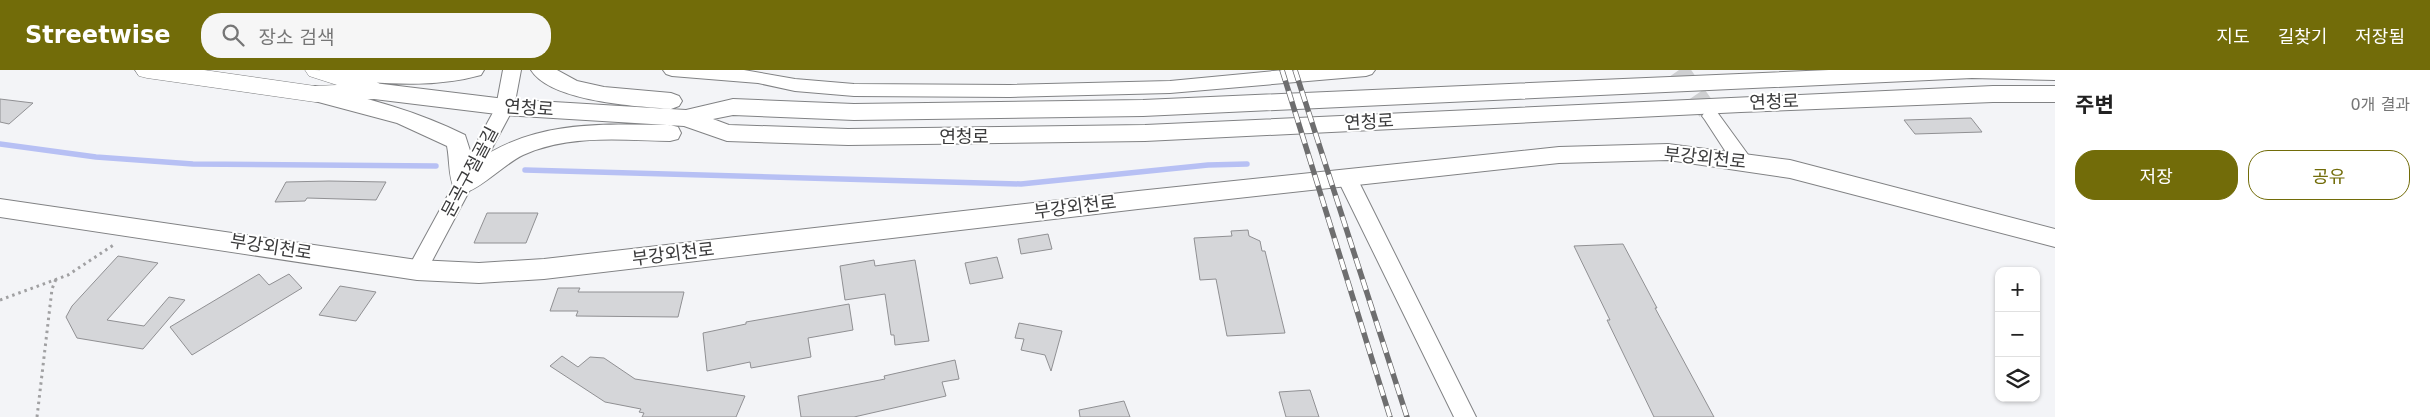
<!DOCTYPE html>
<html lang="ko">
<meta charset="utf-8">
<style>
:root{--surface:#fff;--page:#f6f6f6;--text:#222;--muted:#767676;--line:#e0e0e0;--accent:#726c09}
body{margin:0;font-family:"DejaVu Sans","Noto Sans KR",sans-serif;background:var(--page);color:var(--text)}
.controls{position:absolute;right:15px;bottom:15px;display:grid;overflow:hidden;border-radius:10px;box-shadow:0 1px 4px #0004}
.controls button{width:45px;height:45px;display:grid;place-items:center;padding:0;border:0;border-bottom:1px solid var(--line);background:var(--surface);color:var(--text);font:25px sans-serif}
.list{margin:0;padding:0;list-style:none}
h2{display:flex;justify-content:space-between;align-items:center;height:65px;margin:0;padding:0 20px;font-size:21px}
h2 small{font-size:16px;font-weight:400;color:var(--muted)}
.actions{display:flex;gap:10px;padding:15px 20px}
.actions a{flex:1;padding:11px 0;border:1px solid var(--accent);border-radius:20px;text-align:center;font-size:18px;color:var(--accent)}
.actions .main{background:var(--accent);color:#fff}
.icon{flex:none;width:28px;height:28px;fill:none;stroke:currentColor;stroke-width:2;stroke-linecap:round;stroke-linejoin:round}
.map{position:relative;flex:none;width:2055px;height:347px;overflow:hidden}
header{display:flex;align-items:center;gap:30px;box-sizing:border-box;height:70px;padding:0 25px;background:var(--accent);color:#fff}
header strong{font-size:24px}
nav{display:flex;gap:28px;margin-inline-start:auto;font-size:18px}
.search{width:350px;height:45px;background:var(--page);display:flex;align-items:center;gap:12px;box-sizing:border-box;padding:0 18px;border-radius:20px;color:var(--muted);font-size:19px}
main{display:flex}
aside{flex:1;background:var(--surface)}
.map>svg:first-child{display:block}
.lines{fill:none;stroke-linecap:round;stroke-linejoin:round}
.stream{stroke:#b7c0f4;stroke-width:5.5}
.building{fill:#d5d6d9;stroke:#909093}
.minor-tunnel{stroke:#cecfd1;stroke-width:20;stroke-dasharray:20 10;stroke-linecap:butt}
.minor-casing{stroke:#818284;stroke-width:2}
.major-casing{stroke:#818284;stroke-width:2}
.highway-casing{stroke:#818284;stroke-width:1}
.path{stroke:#a0a0a2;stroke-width:3;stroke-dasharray:2.5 4;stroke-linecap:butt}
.minor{fill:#fff;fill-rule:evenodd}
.major{fill:#fff;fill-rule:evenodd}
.highway{fill:#fff;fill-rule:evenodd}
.rail-casing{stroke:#6e6e6f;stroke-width:5.5}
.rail{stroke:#fff;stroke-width:4;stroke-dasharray:11;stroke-linecap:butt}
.labels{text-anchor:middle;stroke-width:4;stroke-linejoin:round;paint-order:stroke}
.street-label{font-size:18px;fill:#3a3a3b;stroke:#fff}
</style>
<header>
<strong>Streetwise</strong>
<div class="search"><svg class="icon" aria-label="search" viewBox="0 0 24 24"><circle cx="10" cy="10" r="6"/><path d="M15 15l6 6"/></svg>장소 검색</div>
<nav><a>지도</a><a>길찾기</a><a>저장됨</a></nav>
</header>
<main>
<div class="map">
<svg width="2055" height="347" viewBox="0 0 2055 347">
<rect width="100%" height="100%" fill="#f3f4f7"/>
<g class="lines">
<path class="stream" d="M0,74L96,87L193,94L436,96
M525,100L1021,114L1208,95L1247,94"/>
</g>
<path class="building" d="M0,29L33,33L9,54L0,52Z
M1971,48L1982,62L1915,64L1904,50Z
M329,111L386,112L376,130L307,128L305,131L275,132L286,112Z
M487,143H538L526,173H474Z
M1248,160L1249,166L1260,171L1262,181H1265L1285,263L1227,266L1216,209L1200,210L1194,168L1232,166L1231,161Z
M1048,164L1052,179L1021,184L1018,169Z
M1623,174L1657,238H1655L1714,347H1654L1607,250H1610L1574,176Z
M118,186L158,193L107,250L144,256L169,227L185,230L143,279L77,268L66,247L72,236Z
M997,187L1003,208L970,214L965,193Z
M874,190L875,196L915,190L929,271L895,275L894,265H891L885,224L845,230L840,196Z
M259,204L269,215L289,204L302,218L192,285L170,257Z
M340,216L376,222L356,251L319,245Z
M558,218H580L578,222H684L678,247L576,246L578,241H550Z
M849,234L853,260L808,268L811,287L751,298L750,292L707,301L703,263L746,254V252Z
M1019,253L1062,261L1051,301L1045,285L1021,280L1024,269L1015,268Z
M562,286L578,297L590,287L604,288L635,309L745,326L736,347H642L644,343L639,342L641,339L605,332L550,296Z
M955,290L959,309L942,312L946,326L854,347H801L798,326L885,309L884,306Z
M1310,320L1319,347H1286L1279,322Z
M1124,331L1130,347H1080L1079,340Z"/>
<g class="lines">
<path class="minor-tunnel" d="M1679,0L1711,46"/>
<defs>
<path id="minor" d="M503,0H521L514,37L424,206L417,208L410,206L407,200L496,37Z
M663,0H744L795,9L854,14L1010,15L1170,11L1284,0H1375L1372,4L1366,6L1170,23L1010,27L854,26L795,21L758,13L672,6L666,4Z
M1711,40L1717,42L1749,86L1751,91L1749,96L1742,98L1735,96L1705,50L1702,46L1705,42Z
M1347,101L1354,103L1357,108L1476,347H1454L1337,108L1340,103Z"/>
<path id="major" d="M320,0H484L481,5C431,19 381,13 330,9L322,7L319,2Z
M531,0H557L577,11L604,17L671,23L679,26L682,31L679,36L671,39C636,36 551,32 531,0Z
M1829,0H2055V10L1972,8L1143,46L854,50L733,45L713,49L729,55L848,59L1145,55L1993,16H2055V32H1993L1741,42L1145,71L848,75L727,71L684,56L505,45L374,29L366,26L363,21L366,16L374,13L505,29L686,40L733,29L854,34L1143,30Z
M315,16C367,28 417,41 465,65L474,93C533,50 601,54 670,55L678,57L681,63L678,69L670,71C622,70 568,64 523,85C506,93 480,119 466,122C462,123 458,121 455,120C448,108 450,90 447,76L397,53L307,29L304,24L307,19Z
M1668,74L1790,90L2055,159V177L1790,108L1668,90L1559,93L1138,139L544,209L479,213L417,210L0,147V129L417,190L479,193L544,189L1138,121L1559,77Z"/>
<path id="highway" d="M135,0H204L315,16L337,15L309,6L305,0C328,0 373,0 386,21L383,27L374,29L315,32L147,8L139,6Z"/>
</defs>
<use href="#minor" class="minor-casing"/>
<use href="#major" class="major-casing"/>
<use href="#highway" class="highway-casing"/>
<path class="path" d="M0,230L68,205L115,174
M37,347L52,219L56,209"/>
<use href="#minor" class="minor"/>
<use href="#major" class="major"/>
<use href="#highway" class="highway"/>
<defs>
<path id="rail" d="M1282,0L1390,347
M1295,0L1407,347"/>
</defs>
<use href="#rail" class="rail-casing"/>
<use href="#rail" class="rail"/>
</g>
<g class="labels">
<g class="street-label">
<text transform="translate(1774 32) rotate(-2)" y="6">연청로</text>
<text transform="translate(529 38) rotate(4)" y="6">연청로</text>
<text transform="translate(1369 52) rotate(-3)" y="6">연청로</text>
<text x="964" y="73">연청로</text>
<text transform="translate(1705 88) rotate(6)" y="6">부강외천로</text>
<text transform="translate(470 102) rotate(-62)" y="6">문곡구절골길</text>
<text transform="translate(1075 137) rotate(-7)" y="6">부강외천로</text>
<text transform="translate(271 177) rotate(9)" y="6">부강외천로</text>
<text transform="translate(673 184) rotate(-7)" y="6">부강외천로</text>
</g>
</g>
</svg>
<div class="controls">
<button>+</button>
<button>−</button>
<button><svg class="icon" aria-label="layers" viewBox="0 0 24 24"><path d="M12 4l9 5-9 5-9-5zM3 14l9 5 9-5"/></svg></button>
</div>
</div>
<aside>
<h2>주변<small>0개 결과</small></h2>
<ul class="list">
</ul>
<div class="actions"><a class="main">저장</a><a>공유</a></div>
</aside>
</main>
